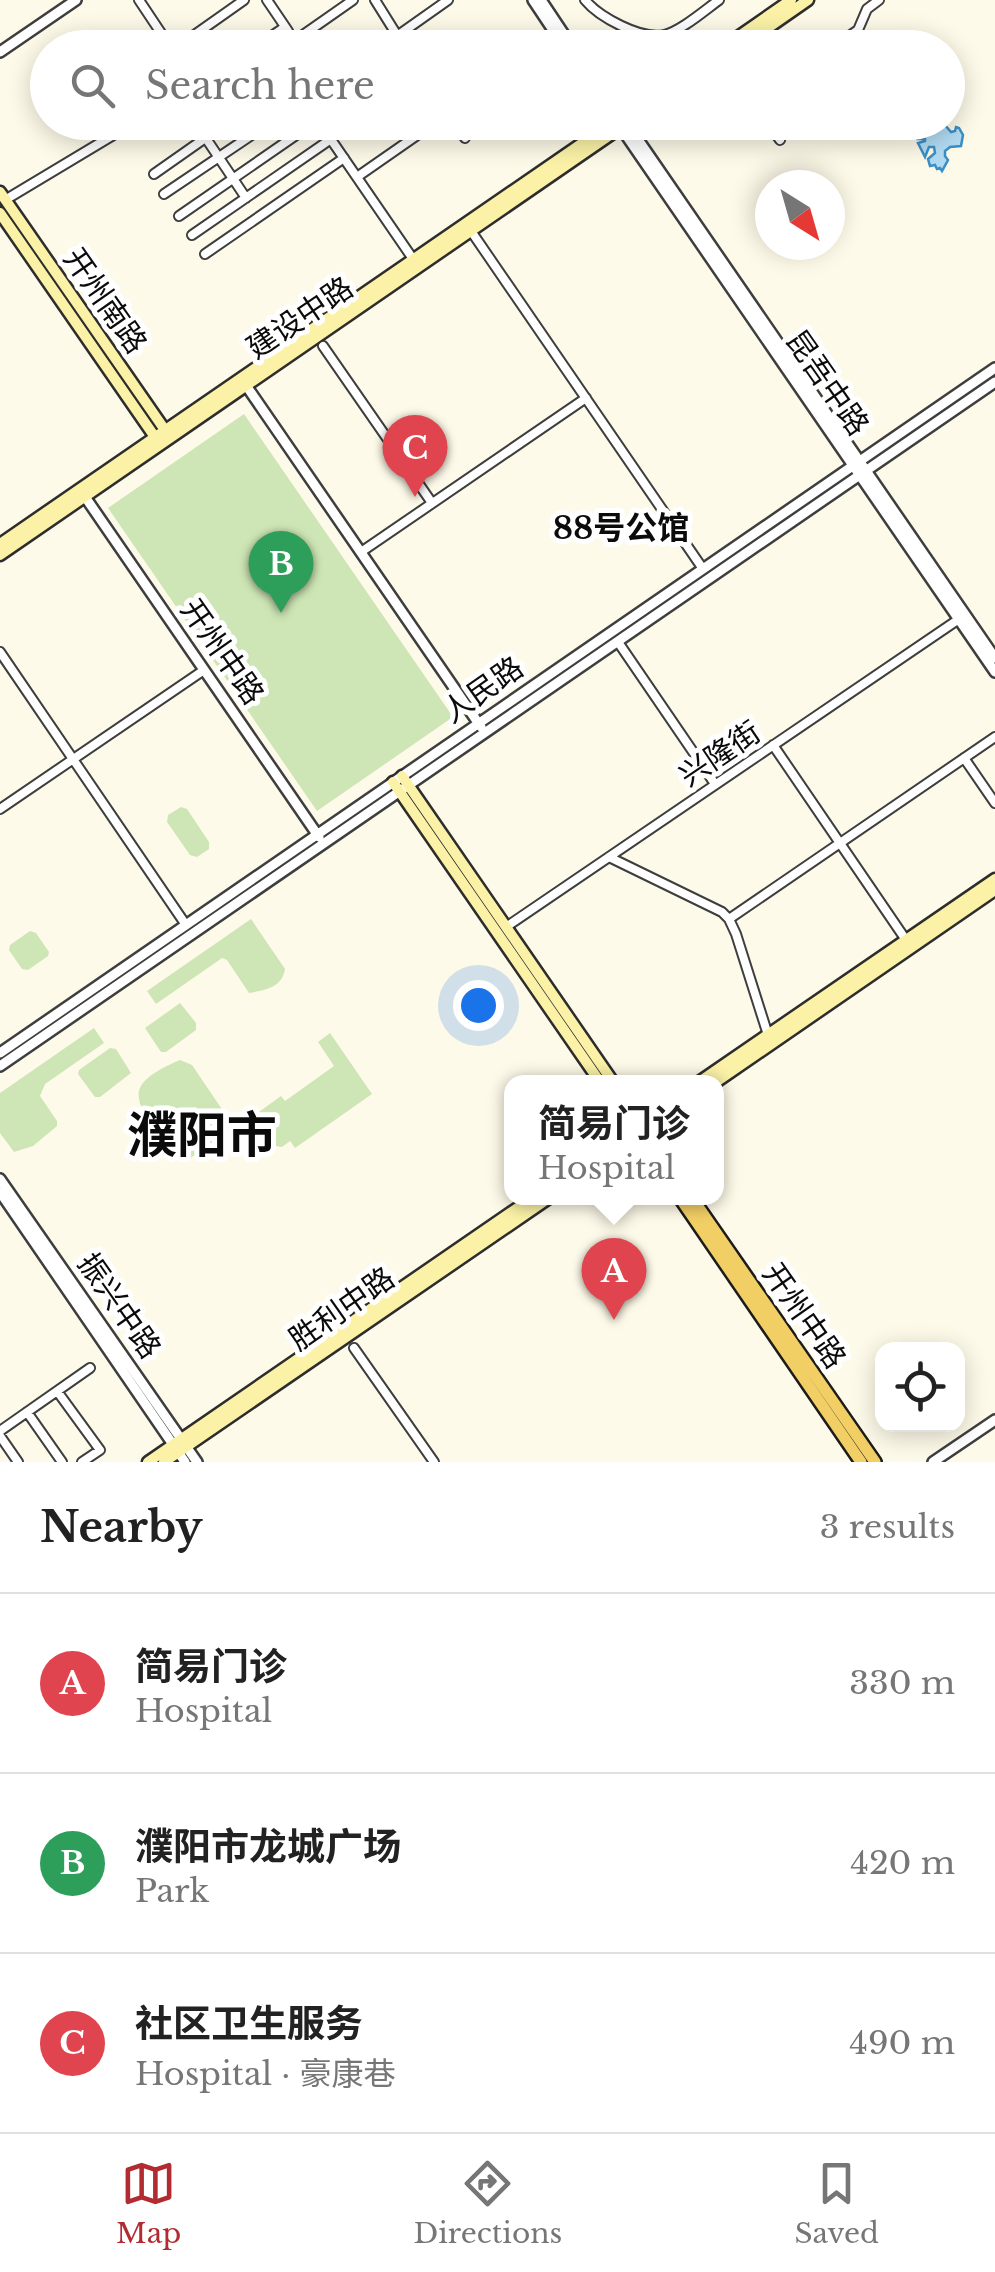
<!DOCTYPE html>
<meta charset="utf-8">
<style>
:root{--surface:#fff;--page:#f2f2f2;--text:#222;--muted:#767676;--line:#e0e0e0;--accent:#b22b31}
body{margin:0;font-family:"Libre Baskerville","Noto Sans SC",serif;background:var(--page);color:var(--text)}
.controls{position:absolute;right:30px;bottom:30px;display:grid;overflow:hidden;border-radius:20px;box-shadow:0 5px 25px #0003}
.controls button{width:90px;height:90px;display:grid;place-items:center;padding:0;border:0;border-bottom:2px solid var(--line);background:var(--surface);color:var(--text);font:50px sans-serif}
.compass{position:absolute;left:755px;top:170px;width:90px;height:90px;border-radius:50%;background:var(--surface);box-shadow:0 5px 25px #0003;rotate:143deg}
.you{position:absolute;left:478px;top:1005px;width:35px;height:35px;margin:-25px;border:8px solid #fff;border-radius:50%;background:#1a73e8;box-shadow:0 0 0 15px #1a73e833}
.badge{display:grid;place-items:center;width:65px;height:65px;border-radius:50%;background:var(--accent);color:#fff;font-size:32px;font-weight:700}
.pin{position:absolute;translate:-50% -82px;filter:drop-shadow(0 2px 5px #0008)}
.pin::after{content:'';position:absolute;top:52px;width:35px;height:30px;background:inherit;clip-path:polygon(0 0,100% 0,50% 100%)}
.popup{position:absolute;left:504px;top:1075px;width:220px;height:130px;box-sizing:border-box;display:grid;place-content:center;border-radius:20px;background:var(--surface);filter:drop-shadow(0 2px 8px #0005);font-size:32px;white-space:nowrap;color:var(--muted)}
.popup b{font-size:38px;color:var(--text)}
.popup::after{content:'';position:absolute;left:50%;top:100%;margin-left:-20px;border:20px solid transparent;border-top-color:var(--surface)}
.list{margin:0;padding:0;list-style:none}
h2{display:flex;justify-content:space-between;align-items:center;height:130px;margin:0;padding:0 40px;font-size:42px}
h2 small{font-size:32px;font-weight:400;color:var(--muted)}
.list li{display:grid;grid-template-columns:65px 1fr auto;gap:30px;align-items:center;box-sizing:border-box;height:180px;padding:0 40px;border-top:2px solid var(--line)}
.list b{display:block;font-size:38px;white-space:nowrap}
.list p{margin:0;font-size:32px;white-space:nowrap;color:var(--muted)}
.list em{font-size:32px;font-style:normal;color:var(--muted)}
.icon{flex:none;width:55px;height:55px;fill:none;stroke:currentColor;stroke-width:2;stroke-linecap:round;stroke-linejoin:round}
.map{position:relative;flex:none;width:995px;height:1462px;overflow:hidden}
.search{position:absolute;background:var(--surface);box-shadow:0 5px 25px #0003;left:30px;right:30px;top:30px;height:110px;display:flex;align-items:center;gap:25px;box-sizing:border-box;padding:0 35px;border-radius:55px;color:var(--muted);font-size:38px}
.sheet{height:670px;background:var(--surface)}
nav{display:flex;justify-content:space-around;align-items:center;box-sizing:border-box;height:140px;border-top:2px solid var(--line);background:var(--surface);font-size:28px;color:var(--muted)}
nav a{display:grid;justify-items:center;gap:5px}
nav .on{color:var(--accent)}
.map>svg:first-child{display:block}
.green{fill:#cee6b5}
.water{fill:#b1daf2;stroke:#3b8fc6;stroke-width:2.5}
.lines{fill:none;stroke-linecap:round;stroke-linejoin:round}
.minor-casing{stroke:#3e3e3e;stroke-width:12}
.tertiary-casing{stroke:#3e3e3e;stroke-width:14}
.secondary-casing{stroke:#2d2d2d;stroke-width:15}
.primary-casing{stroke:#1c1c1c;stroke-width:16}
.minor{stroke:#fff;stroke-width:8}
.tertiary{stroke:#fff;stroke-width:9}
.secondary{stroke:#fbf2a7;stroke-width:10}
.primary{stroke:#f2cf65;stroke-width:11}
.labels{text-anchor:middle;stroke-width:10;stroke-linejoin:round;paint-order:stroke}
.street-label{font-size:30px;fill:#0b0b0b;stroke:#fff}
.neighbourhood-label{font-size:32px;font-weight:bold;fill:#0b0b0b;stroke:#fff}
.town-label{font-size:50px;font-weight:bold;fill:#0b0b0b;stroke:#fff}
</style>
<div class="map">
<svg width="995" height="1462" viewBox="0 0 995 1462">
<rect width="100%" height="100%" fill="#fefae9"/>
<path class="green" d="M244,414L453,717L317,811L108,508Z
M181,807L187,809L209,842V849L197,857L190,855L167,822L168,815Z
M251,919L285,969C282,988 265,990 249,993L227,960L222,958L156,1004L147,991Z
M30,931L36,933L49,952L48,956L28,970L22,969L9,950L10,945Z
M180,1003L196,1023V1030L166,1052H161L145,1028Z
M94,1028L104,1043L45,1084L40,1096L57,1121V1126L33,1146L14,1152L0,1133V1093Z
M330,1033L372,1094L295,1148L290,1141L282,1147C263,1144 254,1139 245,1122L281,1096L285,1101L334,1066L318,1042Z
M110,1048L116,1049L131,1073L100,1097H95L78,1074L79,1070Z
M180,1060L192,1065L232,1124L231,1129L185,1162L179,1160L140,1104C139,1097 137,1093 141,1086C147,1075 168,1065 180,1060Z"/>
<path class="water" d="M945,125L951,132L955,131L956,127L959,128L963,135L961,146L950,147L945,151V156L948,160L942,171L940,168L937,169L935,165L930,166L928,159L935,153L934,147H929L925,157L918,143L925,141V139H917L914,134L928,126L934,129Z"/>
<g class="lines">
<defs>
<path id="minor" d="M139,0L171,48
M267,0L288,31L294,48
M375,0L405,48
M585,0C599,17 641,40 664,35C681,31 705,10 719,0
M293,42L353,0
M176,48L244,0
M254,48L285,27
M380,48L448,0
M545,48L559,38
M832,48L858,30L867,9L879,0
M195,122L246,198
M319,122L413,259
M455,122L465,138
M767,122L780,140
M154,174L228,122
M357,177L436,122
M164,194L271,122
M5,200L135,122
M179,216L315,122
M471,231L703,569
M192,235L331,139
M205,254L344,158
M323,346L432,503
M361,552L586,398
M618,642L715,784
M0,652L186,925
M773,745L906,940
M964,758L995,803
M0,809L204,670
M609,857L722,912L729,919L736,934L768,1035
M729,919L995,737
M506,927L959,619
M354,1348L434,1462
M57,1391L100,1450L82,1462
M27,1412L62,1462
M0,1431L90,1368
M0,1436L18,1462"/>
<path id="tertiary" d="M533,0L565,48
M541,0L573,48
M0,52L76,0
M626,122L995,658
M619,125L995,672
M243,381L481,727
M81,491L319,837
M0,1053L995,368
M0,1066L995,382
M0,1179L197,1462
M0,1192L185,1462
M933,1462L995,1420"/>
<path id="secondary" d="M722,48L791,0
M739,48L808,0
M0,192L167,433
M0,213L157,440
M0,544L613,122
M0,555L629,122
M402,776L613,1082
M393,782L600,1082
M699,1082L995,879
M716,1082L995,890
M148,1462L532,1198
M164,1462L549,1198"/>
<path id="primary" d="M680,1198L861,1462
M692,1198L875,1462"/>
</defs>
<use href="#minor" class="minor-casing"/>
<use href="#tertiary" class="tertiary-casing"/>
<use href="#secondary" class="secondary-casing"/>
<use href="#primary" class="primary-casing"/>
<use href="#minor" class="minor"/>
<use href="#tertiary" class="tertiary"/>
<use href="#secondary" class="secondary"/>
<use href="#primary" class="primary"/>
</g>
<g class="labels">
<g class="street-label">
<text transform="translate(105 301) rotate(55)" y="10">开州南路</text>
<text transform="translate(300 318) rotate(-34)" y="10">建设中路</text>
<text transform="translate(827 383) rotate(55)" y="10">昆吾中路</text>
<text transform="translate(222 652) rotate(55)" y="10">开州中路</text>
<text transform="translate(483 690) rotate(-35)" y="10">人民路</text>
<text transform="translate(720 754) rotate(-34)" y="10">兴隆街</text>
<text transform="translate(119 1306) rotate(55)" y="10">振兴中路</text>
<text transform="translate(342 1309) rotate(-35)" y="10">胜利中路</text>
<text transform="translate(804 1316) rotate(55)" y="10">开州中路</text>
</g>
<g class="neighbourhood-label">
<text x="621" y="539">88号公馆</text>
</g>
<g class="town-label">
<text x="202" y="1153">濮阳市</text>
</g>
</g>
</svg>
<div class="controls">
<button><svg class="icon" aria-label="locate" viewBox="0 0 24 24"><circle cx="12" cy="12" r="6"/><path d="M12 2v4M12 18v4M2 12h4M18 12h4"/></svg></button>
</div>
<svg class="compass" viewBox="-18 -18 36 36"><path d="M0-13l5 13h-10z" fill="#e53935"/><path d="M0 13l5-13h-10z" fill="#767676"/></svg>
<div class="you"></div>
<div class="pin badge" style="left:614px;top:1320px;background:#e0444e">A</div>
<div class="popup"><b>简易门诊</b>Hospital</div>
<div class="pin badge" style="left:281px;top:613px;background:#2e9e5b">B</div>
<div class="pin badge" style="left:415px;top:497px;background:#e0444e">C</div>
<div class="search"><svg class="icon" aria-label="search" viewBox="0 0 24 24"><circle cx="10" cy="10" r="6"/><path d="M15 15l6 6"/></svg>Search here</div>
</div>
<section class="sheet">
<h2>Nearby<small>3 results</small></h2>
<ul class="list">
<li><span class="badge" style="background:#e0444e">A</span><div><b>简易门诊</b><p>Hospital</p></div><em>330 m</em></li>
<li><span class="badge" style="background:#2e9e5b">B</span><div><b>濮阳市龙城广场</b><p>Park</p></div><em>420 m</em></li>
<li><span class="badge" style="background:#e0444e">C</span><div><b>社区卫生服务</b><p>Hospital · 豪康巷</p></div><em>490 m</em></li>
</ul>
</section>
<nav>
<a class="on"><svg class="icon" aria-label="map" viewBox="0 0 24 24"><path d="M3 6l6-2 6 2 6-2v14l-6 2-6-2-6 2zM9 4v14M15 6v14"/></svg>Map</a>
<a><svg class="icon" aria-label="directions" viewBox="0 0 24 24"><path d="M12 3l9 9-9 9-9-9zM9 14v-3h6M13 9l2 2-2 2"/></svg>Directions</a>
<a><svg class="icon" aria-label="saved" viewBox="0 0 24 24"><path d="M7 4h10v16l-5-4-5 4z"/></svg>Saved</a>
</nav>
